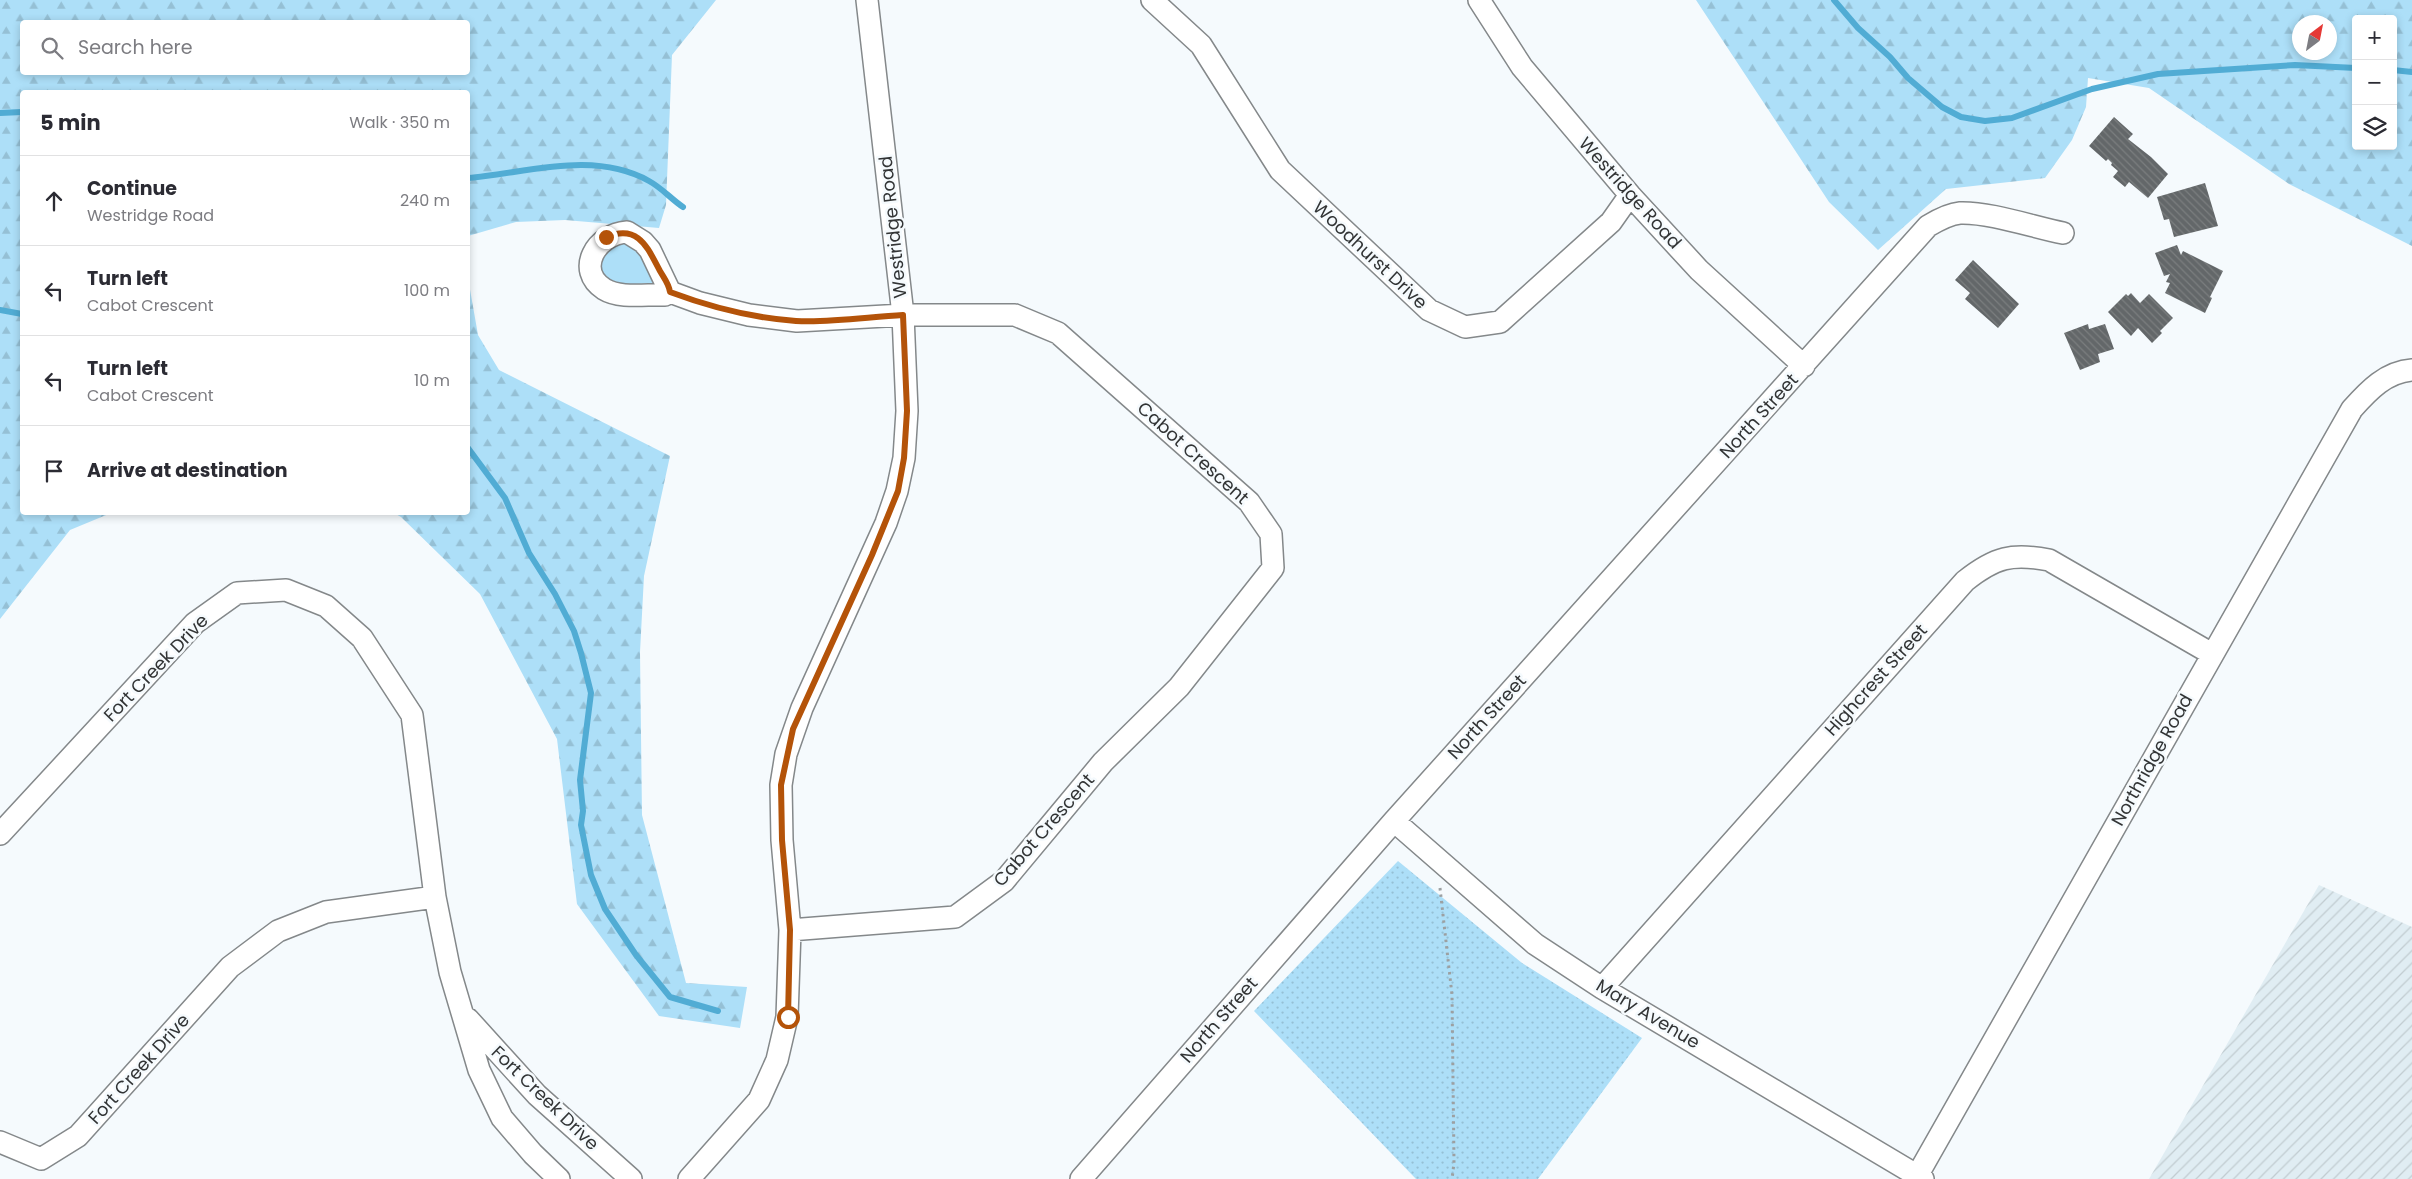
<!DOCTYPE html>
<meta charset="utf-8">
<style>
:root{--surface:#fff;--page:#f2f2f3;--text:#2b2b33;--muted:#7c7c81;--line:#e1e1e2}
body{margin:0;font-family:Poppins,sans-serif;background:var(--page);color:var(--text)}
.controls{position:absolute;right:15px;top:15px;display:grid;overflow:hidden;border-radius:5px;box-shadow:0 2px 8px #0003}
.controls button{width:45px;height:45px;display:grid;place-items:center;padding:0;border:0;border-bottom:1px solid var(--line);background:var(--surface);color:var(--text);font:25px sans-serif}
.compass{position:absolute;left:2292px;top:15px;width:45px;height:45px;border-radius:50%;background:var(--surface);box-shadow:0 2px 8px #0003;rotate:32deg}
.stop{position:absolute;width:15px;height:15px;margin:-11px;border:4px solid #b45309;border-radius:50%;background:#fff}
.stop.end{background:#b45309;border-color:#fff;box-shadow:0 1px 5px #0008}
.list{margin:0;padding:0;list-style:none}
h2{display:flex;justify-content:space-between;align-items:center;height:65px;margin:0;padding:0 20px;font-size:21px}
h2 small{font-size:16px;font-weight:400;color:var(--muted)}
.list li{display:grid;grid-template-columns:32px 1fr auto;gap:15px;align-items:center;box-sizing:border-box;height:90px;padding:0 20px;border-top:1px solid var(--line)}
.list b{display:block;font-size:19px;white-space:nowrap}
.list p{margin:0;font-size:16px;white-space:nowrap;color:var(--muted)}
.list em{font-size:16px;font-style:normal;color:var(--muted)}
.icon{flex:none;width:28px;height:28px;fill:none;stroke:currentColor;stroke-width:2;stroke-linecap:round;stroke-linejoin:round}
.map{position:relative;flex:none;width:2412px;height:1179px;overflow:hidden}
.search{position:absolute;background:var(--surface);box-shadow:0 2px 8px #0003;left:20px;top:20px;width:450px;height:55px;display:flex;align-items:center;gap:12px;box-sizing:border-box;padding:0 18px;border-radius:5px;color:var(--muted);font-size:19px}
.panel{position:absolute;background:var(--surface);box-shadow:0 2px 8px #0003;left:20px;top:90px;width:450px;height:425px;border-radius:5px}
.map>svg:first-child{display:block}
.industrial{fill:url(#industrial-furrows)}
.green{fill:#addff8}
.forest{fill:url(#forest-firs);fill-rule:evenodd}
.park{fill:url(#park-dots)}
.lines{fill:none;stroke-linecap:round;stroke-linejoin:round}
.stream{stroke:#51acd4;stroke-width:6}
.building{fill:url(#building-back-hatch)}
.street-casing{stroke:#84888a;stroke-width:24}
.path{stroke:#9ca0a2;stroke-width:3;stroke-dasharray:2.5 4;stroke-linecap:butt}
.street{stroke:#fff;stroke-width:21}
.route{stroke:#b45309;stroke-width:6}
.labels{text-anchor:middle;stroke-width:5;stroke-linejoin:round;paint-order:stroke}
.street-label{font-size:18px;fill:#323435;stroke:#f5fafd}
</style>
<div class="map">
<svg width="2412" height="1179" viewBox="0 0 2412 1179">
<defs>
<pattern id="industrial-furrows" width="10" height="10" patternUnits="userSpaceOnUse" patternTransform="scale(1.25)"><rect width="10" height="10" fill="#e0edf3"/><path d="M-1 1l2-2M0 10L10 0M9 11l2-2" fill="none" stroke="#c1ccd1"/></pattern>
<pattern id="forest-firs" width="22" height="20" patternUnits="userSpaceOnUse" patternTransform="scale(1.25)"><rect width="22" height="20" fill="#addff8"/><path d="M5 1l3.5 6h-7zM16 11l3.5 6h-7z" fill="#95c0d5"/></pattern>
<pattern id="park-dots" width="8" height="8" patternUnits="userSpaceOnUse" patternTransform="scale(1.25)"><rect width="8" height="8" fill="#addff8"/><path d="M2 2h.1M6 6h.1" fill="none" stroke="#95c0d5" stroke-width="1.8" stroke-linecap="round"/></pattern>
<pattern id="building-back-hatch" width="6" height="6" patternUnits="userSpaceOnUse" patternTransform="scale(1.25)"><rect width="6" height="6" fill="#636769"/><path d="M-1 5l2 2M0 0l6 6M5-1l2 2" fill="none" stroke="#7b7e7f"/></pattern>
</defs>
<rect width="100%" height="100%" fill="#f5fafd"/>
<path class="industrial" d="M2319,885L2412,927V1179H2149Z"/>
<path class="green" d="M625,243C636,248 655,271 652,283C630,284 611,289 599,267L606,248Z"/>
<path class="forest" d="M0,0H716L672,55L666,205L659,228L565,220L516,222L468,236V92H22V512L111,513L70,530L0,619ZM22,22H468V72H22Z
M1696,0H2412V246L2289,184L2149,88L2088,78L2086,107L2072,140L2045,178L1946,189L1878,250L1829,202ZM2356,19H2393V146H2356ZM2300,22H2330V52H2300Z
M468,278L478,335L499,370L670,456L644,576L640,652L642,815L686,983L747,987L740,1028L659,1016L577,904L557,739L480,594L401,517L394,513L468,512Z"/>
<path class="park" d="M1398,861L1522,963L1642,1038L1538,1179H1416L1254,1011Z"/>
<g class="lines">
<path class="stream" d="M1834,0L1858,28L1890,57L1908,78L1942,107L1961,117L1985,121L2012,118L2092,89L2158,74L2295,65L2356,68
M2393,70L2412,72
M0,113L22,112
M468,178C527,173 593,150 649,181C662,188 671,199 683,207
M0,310L22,314
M468,448L505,498L529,553L555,594L574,631L581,653L591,693L580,780L583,811L581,825L591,875L605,909L636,955L670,997L718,1011"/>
</g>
<path class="building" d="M2114,117L2133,134L2128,139L2151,157L2168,174L2148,198L2129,182L2125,187L2113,177L2118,171L2111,165L2112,163L2108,159L2106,161L2089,146Z
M2205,183L2218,226L2174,237L2169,219L2164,220L2157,197Z
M2177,245L2181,255L2183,251L2223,271L2210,297L2212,298L2205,313L2165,293L2170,283L2166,282L2170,274L2164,276L2155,253Z
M1973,260L2019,304L1998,328L1965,299L1970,293L1955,280Z
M2131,293L2140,303L2149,294L2173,318L2160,331L2162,333L2152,343L2138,328L2131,336L2108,312L2126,294L2128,296Z
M2088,324L2089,329L2105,324L2114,349L2098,354L2100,362L2080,370L2064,333Z"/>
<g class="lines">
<defs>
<path id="street" d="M1152,0L1201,45L1280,170L1429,310L1465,327L1500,322L1611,222L1630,195
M1479,0L1522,67L1630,195L1699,270L1804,366
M627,232L643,242L650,250L670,292L665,295C647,294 620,299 604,289C575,270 596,234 627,232Z
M670,292L700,303L749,315L797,321L903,315H1015L1058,333L1249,502L1271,534L1273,568L1179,687L1103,762L1004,881L955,917L790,930
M1394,821L1535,944L1602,988L1923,1179
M0,834L195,623L237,593L286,590L326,606L362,638L412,715L435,897L450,972L479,1070L502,1118L533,1154L559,1179
M1602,988L1965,581C1995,557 2012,553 2049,560L2212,654
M468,1019L537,1095L631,1179
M0,1142L41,1159L78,1136L230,967L278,931L326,912L435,897
M1917,1176L2352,409C2369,390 2386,372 2412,370
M689,1179L759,1100L777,1060L787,1017L790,930L782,840L781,785L786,754L802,708L886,523L897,491L904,458L907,411L903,315L867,0
M1081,1179L1394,821L1928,226C1938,220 1949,214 1960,213C1990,212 2033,227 2063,233"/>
</defs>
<use href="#street" class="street-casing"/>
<path class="path" d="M1440,888L1452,995L1454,1163L1452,1179"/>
<use href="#street" class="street"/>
</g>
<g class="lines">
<path class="route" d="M606,237C639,224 647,247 660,271C664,278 669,284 670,292C710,307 753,318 796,321C830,323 868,317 903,315L907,411L904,458L898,491L872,555L793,729L781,785L782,840L790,930L788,1017"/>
</g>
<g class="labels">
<g class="street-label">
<text transform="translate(1630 193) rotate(48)" y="6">Westridge Road</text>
<text transform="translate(893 227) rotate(-96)" y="6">Westridge Road</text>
<text transform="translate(1370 255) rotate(43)" y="6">Woodhurst Drive</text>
<text transform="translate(1759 416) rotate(-48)" y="6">North Street</text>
<text transform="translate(1193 453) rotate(42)" y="6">Cabot Crescent</text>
<text transform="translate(156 668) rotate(-46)" y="6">Fort Creek Drive</text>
<text transform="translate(1876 680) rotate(-48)" y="6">Highcrest Street</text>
<text transform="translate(1487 717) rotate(-48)" y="6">North Street</text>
<text transform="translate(2152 760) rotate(-61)" y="6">Northridge Road</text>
<text transform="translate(1044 830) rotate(-49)" y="6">Cabot Crescent</text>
<text transform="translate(1648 1014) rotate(31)" y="6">Mary Avenue</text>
<text transform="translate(1219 1020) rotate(-49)" y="6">North Street</text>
<text transform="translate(139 1069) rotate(-48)" y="6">Fort Creek Drive</text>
<text transform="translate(545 1098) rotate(44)" y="6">Fort Creek Drive</text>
</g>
</g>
</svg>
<div class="controls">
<button>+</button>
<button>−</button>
<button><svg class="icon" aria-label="layers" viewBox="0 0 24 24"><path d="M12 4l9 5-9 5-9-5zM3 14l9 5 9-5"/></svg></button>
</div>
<svg class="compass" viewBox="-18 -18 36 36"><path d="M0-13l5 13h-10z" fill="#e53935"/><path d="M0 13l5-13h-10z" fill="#7c7c81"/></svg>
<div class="stop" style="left:788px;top:1017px"></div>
<div class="stop end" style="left:606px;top:237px"></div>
<div class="search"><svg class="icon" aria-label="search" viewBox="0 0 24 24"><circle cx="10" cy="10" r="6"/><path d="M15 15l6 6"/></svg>Search here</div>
<section class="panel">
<h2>5 min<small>Walk · 350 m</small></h2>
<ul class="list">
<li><svg class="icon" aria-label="ahead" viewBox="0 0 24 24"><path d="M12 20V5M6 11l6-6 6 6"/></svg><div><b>Continue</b><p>Westridge Road</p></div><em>240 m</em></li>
<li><svg class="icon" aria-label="left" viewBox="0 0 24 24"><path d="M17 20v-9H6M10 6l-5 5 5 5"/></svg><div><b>Turn left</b><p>Cabot Crescent</p></div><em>100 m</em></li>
<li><svg class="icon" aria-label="left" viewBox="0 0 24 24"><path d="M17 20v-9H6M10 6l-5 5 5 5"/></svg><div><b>Turn left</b><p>Cabot Crescent</p></div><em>10 m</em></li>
<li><svg class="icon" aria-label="arrive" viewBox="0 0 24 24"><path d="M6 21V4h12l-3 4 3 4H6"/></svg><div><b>Arrive at destination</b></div></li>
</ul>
</section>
</div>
